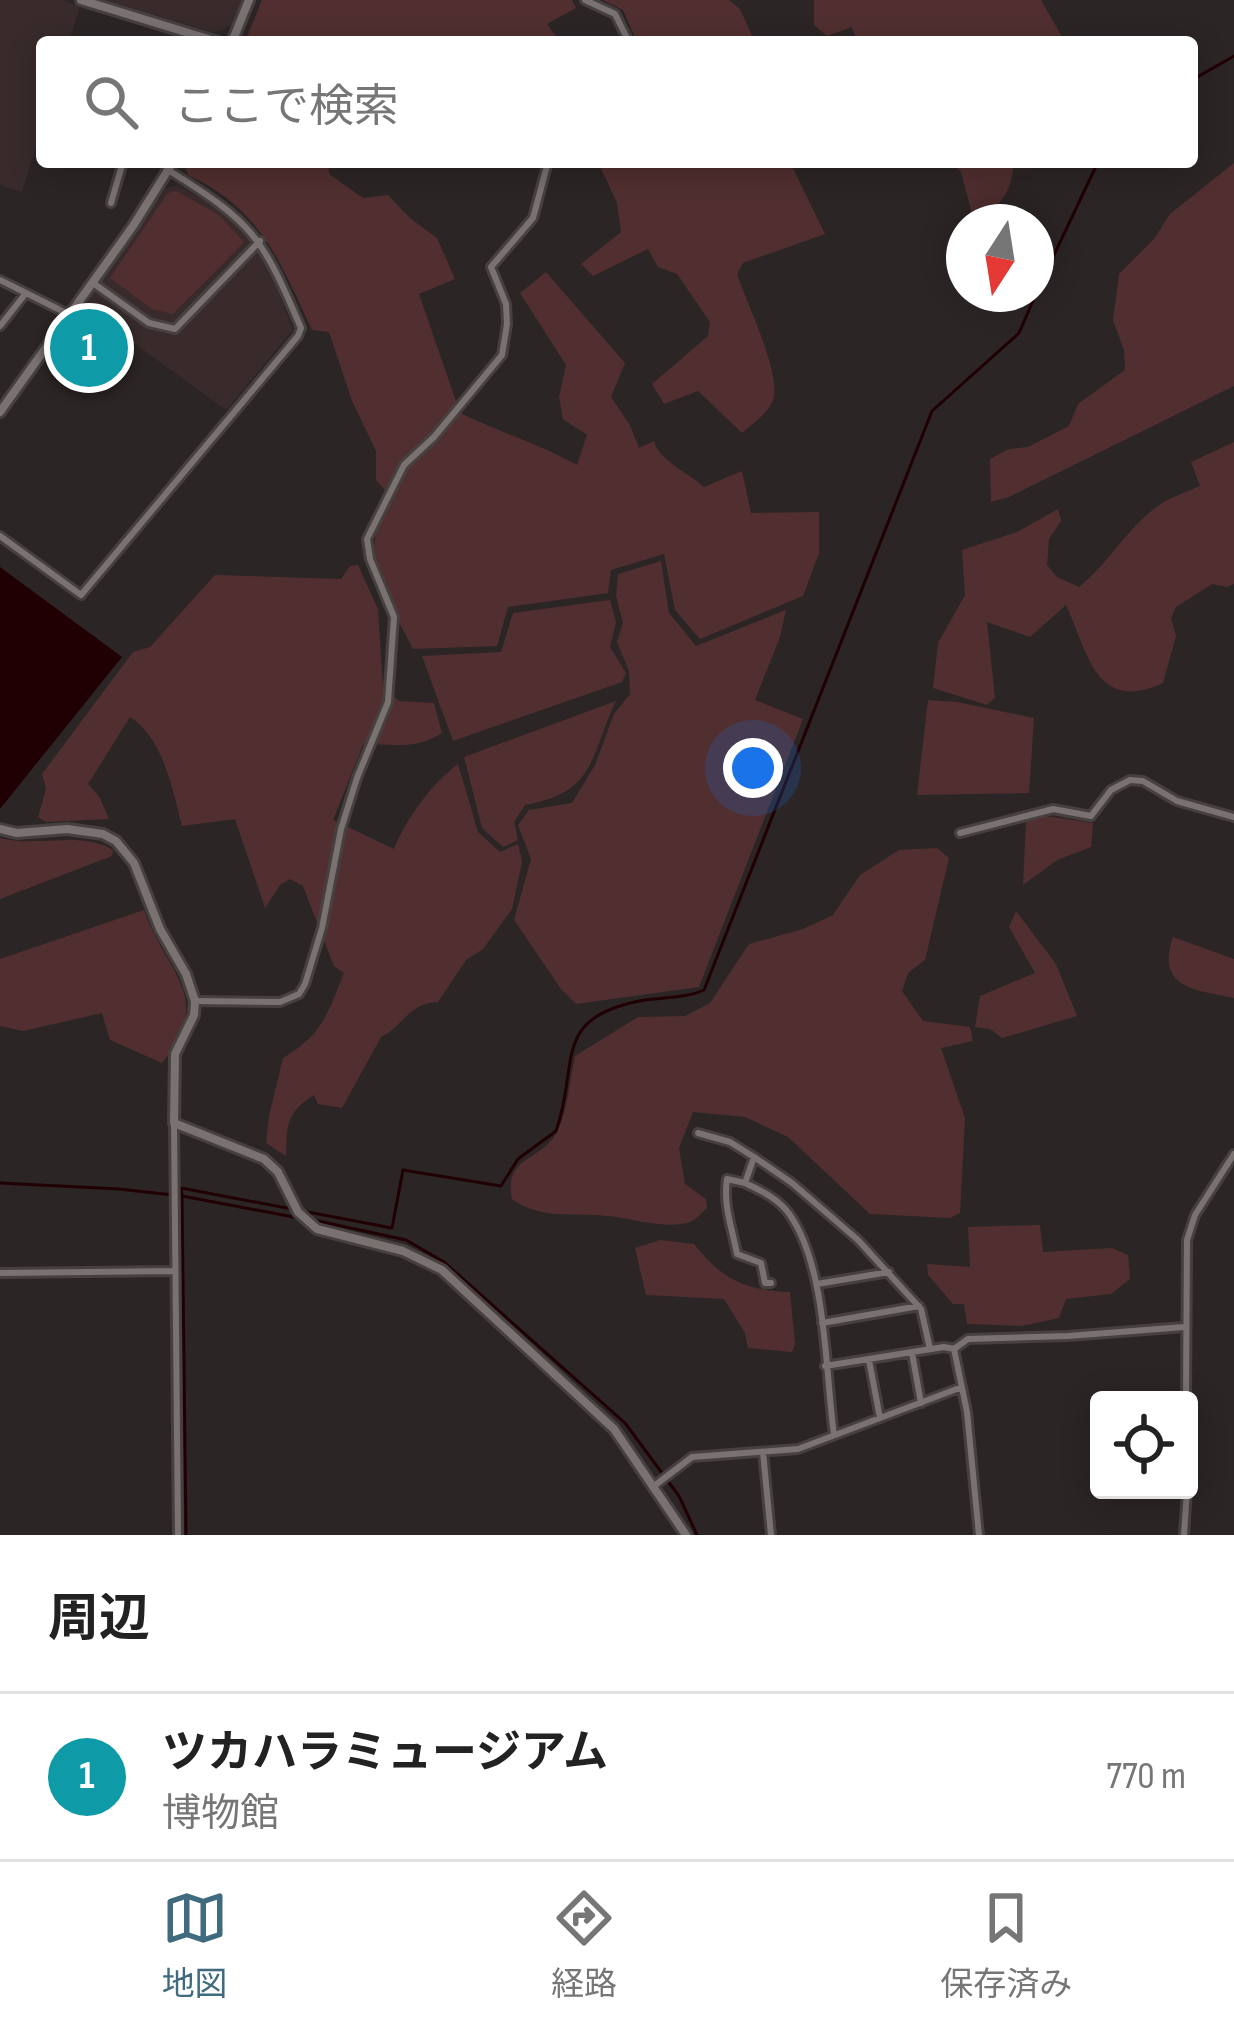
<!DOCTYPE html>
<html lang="ja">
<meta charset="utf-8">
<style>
:root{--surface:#fff;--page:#f6f6f6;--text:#222;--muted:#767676;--line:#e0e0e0;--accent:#406b7e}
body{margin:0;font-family:"Sofia Sans Condensed","Noto Sans JP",sans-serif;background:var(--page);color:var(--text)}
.controls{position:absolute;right:36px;bottom:36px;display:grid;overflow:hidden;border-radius:12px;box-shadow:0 6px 30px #0003}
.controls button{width:108px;height:108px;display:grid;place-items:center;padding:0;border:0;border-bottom:3px solid var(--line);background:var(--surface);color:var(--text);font:60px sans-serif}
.compass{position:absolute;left:946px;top:204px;width:108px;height:108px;border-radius:50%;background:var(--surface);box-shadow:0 6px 30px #0003;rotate:192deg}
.you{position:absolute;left:753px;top:768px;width:42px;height:42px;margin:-30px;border:9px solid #fff;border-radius:50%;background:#1a73e8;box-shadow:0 0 0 18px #1a73e833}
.badge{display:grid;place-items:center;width:78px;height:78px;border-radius:50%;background:var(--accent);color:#fff;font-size:39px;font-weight:700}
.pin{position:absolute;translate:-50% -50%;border:6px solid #fff;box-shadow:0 3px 12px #0006}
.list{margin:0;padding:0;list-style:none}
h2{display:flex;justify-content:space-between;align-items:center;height:156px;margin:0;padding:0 48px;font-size:51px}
h2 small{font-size:39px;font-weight:400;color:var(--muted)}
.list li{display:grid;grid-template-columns:78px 1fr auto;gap:36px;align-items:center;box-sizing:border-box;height:168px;padding:0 48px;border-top:3px solid var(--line)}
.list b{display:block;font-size:45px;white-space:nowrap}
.list p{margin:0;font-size:39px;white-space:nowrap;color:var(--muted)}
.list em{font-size:39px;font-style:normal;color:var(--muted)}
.icon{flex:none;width:66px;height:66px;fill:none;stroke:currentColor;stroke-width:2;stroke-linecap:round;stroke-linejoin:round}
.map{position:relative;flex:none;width:1234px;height:1535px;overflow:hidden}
.search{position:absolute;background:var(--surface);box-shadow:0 6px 30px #0003;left:36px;right:36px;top:36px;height:132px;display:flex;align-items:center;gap:30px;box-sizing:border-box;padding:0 42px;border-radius:12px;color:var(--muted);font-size:45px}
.sheet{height:324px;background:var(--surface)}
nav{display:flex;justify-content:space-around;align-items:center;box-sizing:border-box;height:168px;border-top:3px solid var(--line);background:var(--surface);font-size:33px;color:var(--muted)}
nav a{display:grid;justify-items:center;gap:6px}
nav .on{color:var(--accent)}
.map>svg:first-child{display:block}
.built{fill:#392b2b}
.green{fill:#512f30}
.water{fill:#210003}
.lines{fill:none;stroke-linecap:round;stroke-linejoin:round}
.stream{stroke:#210003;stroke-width:3}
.minor-casing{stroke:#464040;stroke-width:12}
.tertiary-casing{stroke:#464040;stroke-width:14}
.minor{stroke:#7a7171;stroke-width:6}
.tertiary{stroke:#7a7171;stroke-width:8}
</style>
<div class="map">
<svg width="1234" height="1535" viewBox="0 0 1234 1535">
<rect width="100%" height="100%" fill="#2c2525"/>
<path class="built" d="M0,0H61L80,6L69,42H42V128L22,192L0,185Z
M106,0H242L231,25L215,33Z
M178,185L216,207L250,238L271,273L293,330L226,410L84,307L166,188Z"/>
<path class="green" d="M262,0H572L576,8L547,24L560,42H245Z
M603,0H729L740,9L755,42H637L623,10Z
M814,0H1041L1065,42H857L852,27L827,36L814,25Z
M184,162H328L329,174L363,198L388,195L411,219L437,238L455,279L419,294L460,413C499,432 539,444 577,465L587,435L563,419L559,397L566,365L520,293L546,272L625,363L611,397L630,425L639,448L654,441C660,462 688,472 704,487L742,471L751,513L819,512V553L803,596L700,639L675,610L664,554L611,570L608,593L508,607L497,646L413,649C397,616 367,571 376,533C379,521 387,509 392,498L376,480V451L352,401L329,332L312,330C280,261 261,209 188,175Z
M598,162H790L825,234L743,263L737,274C747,304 778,366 774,396C772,411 752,424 742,433L698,391L664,404L652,384L708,336L710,322L677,274L658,267L648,249L593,276L581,264L621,232L617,203Z
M950,162H1014C1011,193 1002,207 974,221L961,172Z
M1234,163V386L1009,497L991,502L990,459L1009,449L1028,447L1069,426L1078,404L1125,370L1124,350L1113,320L1119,274L1154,239L1170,214Z
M176,191L219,215L244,242L173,314L152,309L110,278L168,193Z
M1234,442V584L1227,587L1212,584L1176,607L1171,618L1176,636L1163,683C1095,714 1088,652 1066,605L1030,637L987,622L995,698L987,705L933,688L938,643L965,595L962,550L1017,532L1058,509L1061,521L1049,539L1047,565L1057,577L1079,587C1108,564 1125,531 1155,508C1167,498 1185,493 1200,486L1191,462Z
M661,561L669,613L696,646L786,610L780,637L755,700L803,719L699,987L576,1004L561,989L514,920L531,859L518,825L529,810L572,803L595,765L614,714L630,694L629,671L617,642L623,623L616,596L618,574Z
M358,565L378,609L383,688L399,701L434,703L442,733C411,752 395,742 363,745L333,820L394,849C406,819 432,783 458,764L478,832L500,852L518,844L522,862L512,909L483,949L466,960L438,1002C408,1003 404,1026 381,1037L342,1108L318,1104L314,1095C286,1113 287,1124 286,1156L266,1143L269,1116L283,1058C323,1034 327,1015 344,973L334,966L303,886L290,879L280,885L265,908L235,819L182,826C173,791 163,737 130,717L88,784L100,798L109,819L46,822L38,817L46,789L42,774L133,652L150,647L215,575L341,579L350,566Z
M610,600L616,622L610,647L626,673L622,682L453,741L422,656L501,652L513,613Z
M928,700L957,702L1034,718L1029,793L917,795Z
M616,701C589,757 597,792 525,805L514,822L518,840L503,847L482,828L464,757Z
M1046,816L1093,823L1091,847L1057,860L1023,885L1026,822Z
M0,838C36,848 81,830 113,850L112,856L0,899Z
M937,848L949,858L925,960L908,973L902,991L923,1021L970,1027L973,1041L941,1048L965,1118L960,1213L950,1218L870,1214L788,1137L745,1117L693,1112L679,1148L685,1184L706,1199L707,1208C702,1212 698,1218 692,1221C674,1230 635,1220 616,1217C579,1211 545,1222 512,1199C503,1155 543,1161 557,1132C568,1110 570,1079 575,1056L638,1017L685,1016L710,1003L749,944L803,929L833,915L860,875L899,850Z
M144,910C166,974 216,996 162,1063L110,1040L102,1013L23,1031L0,1026V959Z
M1016,911L1056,964L1077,1016L1002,1038L990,1029L975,1027L980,996L1035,973L1009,927Z
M1173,937L1234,959V998C1196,990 1155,989 1173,937Z
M1040,1225L1043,1252L1112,1248L1128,1255L1130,1279L1111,1294L1066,1299L1059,1318L1022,1326L967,1324L964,1304H953L928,1275L927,1264L970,1267L968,1227Z
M660,1240L694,1244C723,1280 744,1290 790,1292L795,1344L792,1352L748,1348L745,1333L724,1299L646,1295L635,1248Z"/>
<path class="water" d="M0,567L122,657L0,809Z"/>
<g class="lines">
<path class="stream" d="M1192,80L1234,56
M1036,293L1098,162
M0,1183L119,1189L182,1196L181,1188L392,1228L403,1170L501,1186L518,1159L556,1131C580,1065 550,1019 639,1001C660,997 684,999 704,990L932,411L1019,333L1036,294
M309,1219L406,1240L444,1262L625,1423L679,1496L697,1535
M186,1535L182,1196L299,1218"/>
<defs>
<path id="minor" d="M585,0L615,14L629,42
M111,203L123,162
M0,280L70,315
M93,283L149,323L175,329L260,241
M0,326L26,293
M0,536L81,595L298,336L301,328C262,237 254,223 168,170
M960,833L1053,809L1091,816L1111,790L1130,780L1143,781L1177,801L1234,817
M195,1001L280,1002L299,994L305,984L322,928L341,829L357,778L388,702L394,617L370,559L367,539L404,465L434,437L502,355L507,324L506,304L491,267L533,218L548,162
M174,1123L178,1535
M698,1133L730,1142L754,1157L792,1183L858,1240L921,1309L930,1349
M754,1157L745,1183C762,1191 779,1199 790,1215C827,1269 825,1371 834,1435
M745,1183L727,1179C723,1206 732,1227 737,1254L761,1263L765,1283H771
M0,1273L175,1271
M817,1284L889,1272
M822,1323L919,1306
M954,1349L967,1412L979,1535
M912,1353L921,1403
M869,1360L880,1418
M825,1366L944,1347L954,1349L968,1339L1068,1336L1184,1327
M1186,1400L1187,1240L1195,1215L1234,1154
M763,1452L771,1535
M654,1486L692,1457L798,1449L962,1387
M1184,1535L1187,1490"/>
<path id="tertiary" d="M81,0L218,42
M232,42L249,0
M0,412L133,226L173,162
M0,829L17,833L67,829L103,834L116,841L134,863L160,929L186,974L195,1001L194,1015L175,1054L174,1123L264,1159L278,1172L298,1212L317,1229L403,1251L442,1270L614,1429L686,1535"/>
</defs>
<use href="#minor" class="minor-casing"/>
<use href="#tertiary" class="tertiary-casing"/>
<use href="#minor" class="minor"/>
<use href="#tertiary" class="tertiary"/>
</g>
</svg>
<div class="controls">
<button><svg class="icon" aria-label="locate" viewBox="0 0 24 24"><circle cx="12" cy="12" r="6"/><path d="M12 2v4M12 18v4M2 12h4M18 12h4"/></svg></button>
</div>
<svg class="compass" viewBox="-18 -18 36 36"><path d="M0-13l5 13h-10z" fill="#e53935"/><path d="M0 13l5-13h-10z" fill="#767676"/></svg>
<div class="you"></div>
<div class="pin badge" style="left:89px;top:348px;background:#0f9aa8">1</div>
<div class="search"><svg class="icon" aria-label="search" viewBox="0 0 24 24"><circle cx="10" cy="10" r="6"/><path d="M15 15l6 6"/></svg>ここで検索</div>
</div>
<section class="sheet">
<h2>周辺<small></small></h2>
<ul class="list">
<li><span class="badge" style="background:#0f9aa8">1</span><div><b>ツカハラミュージアム</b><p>博物館</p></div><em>770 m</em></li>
</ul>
</section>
<nav>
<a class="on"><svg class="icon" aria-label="map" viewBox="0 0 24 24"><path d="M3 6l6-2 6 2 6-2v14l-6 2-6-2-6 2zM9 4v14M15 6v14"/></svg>地図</a>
<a><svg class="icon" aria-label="directions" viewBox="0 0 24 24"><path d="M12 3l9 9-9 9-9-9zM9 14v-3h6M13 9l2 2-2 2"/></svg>経路</a>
<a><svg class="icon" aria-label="saved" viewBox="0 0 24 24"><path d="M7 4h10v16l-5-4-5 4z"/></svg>保存済み</a>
</nav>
